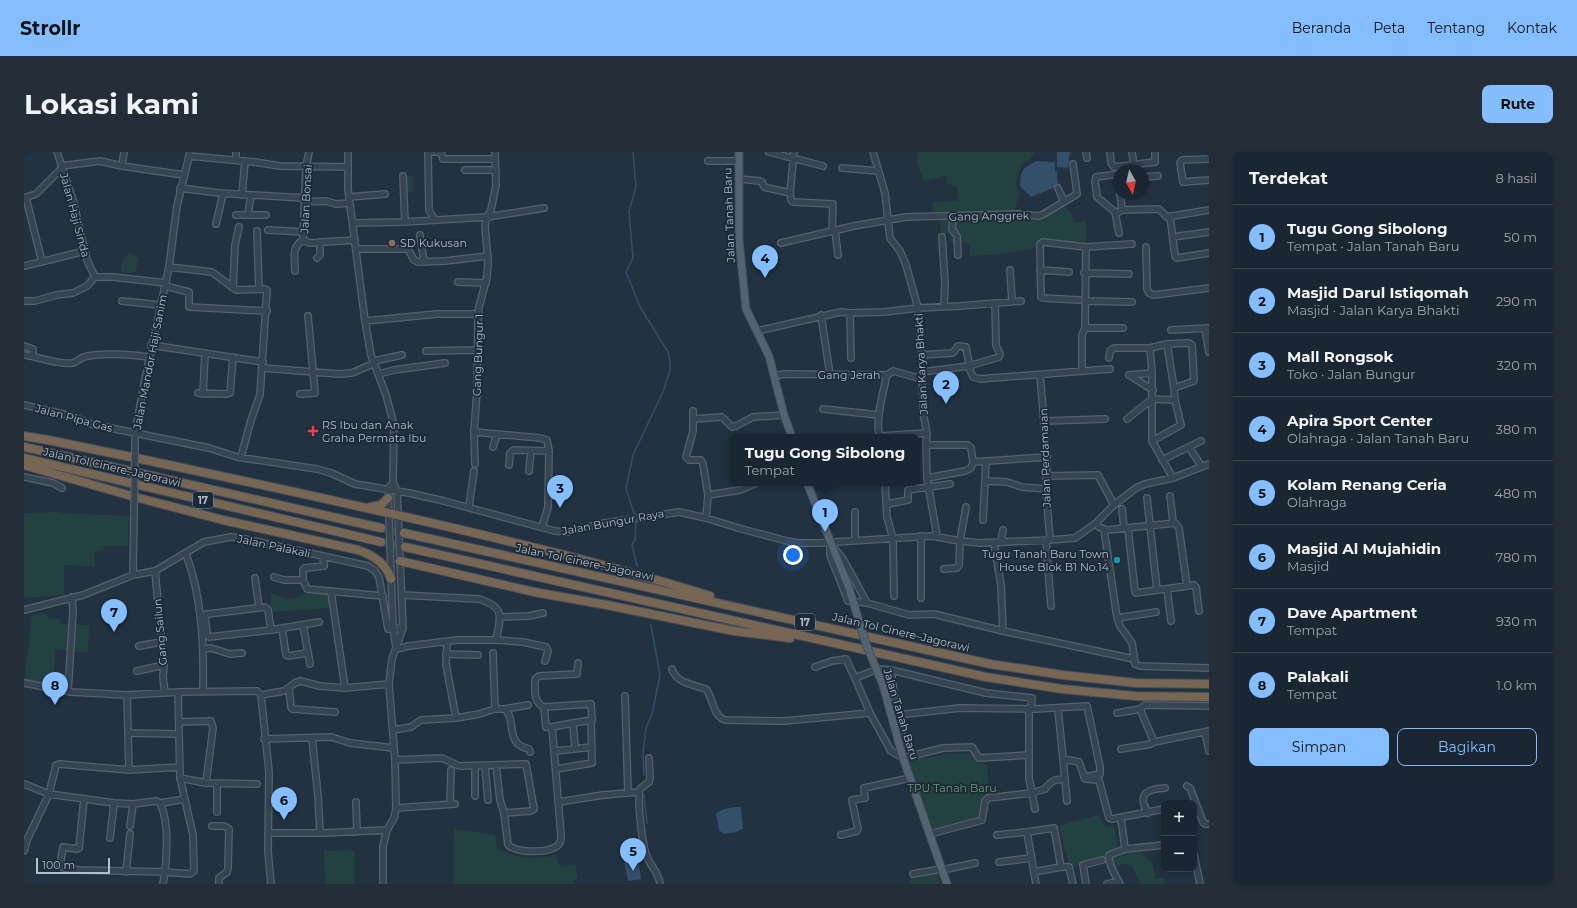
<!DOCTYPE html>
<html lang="id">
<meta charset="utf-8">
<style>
:root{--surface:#1a2631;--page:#232e39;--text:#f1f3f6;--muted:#9fa5ab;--line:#38434d;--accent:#84beff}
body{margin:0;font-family:Montserrat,sans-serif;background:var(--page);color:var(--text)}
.controls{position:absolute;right:12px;bottom:12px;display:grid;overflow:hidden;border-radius:8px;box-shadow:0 2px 6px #0003}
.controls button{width:36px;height:36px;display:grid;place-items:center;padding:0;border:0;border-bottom:1px solid var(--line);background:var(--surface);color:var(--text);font:20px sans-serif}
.compass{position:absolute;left:1089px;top:12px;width:36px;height:36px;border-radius:50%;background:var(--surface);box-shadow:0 2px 6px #0003;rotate:172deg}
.scale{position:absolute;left:12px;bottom:10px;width:74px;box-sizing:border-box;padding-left:4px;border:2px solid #b3becb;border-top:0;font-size:11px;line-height:14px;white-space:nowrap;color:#b3becb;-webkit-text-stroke:3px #1c2936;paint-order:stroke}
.you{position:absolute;left:769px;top:403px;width:14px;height:14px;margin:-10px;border:3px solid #fff;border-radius:50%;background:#1a73e8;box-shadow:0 0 0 6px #1a73e833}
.badge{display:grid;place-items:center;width:26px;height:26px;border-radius:50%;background:var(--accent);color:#111;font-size:13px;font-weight:700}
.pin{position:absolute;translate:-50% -33px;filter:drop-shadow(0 1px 2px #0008)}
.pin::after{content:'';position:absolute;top:21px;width:14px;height:12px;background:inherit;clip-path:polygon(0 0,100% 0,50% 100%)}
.popup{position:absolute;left:706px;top:282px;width:190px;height:52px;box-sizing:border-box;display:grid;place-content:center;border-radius:8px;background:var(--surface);filter:drop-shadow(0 1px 3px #0005);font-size:13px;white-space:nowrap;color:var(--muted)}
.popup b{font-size:15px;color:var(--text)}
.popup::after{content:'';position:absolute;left:50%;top:100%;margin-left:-8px;border:8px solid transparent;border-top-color:var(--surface)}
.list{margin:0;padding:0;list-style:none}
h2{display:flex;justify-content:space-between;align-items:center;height:52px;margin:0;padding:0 16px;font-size:17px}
h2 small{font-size:13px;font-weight:400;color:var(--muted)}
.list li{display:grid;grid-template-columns:26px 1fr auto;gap:12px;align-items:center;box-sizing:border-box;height:64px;padding:0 16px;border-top:1px solid var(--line)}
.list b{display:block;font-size:15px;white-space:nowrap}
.list p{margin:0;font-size:13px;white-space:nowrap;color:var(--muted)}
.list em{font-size:13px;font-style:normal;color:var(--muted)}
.actions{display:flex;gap:8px;padding:12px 16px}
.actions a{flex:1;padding:9px 0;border:1px solid var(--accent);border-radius:8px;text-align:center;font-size:14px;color:var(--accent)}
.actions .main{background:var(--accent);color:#111}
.map{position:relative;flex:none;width:1185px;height:732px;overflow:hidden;border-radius:8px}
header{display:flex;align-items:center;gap:24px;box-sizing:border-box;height:56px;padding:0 20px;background:var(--accent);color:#111}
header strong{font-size:19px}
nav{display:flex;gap:22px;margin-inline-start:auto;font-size:14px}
.intro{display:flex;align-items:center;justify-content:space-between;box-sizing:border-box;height:96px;padding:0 24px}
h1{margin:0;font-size:28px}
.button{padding:10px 18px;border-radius:8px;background:var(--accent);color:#111;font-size:14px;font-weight:700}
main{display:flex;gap:24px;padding:0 24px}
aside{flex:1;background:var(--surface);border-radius:8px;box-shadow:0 2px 6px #0003}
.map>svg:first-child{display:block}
.green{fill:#244142}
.water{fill:#344f6a}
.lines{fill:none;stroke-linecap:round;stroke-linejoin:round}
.stream{stroke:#344f6a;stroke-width:1.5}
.highway-tunnel{stroke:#384756;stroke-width:8;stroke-dasharray:8 4;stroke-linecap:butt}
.minor-casing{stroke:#55616e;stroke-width:8}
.major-casing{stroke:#404d5a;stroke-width:9}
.highway-casing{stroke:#424e5b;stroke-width:10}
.minor{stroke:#374451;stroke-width:5.5}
.major{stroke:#556371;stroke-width:7}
.highway{stroke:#776653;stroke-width:8}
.minor-bridge-casing{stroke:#55616e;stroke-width:8;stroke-linecap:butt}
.major-bridge-casing{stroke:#404d5a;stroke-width:9;stroke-linecap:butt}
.minor-bridge{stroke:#374451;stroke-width:5.5}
.major-bridge{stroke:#556371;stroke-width:7}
.education-dot{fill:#8d6e63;stroke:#1c2936;stroke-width:1.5}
.health-dot{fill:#e0444e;stroke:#1c2936;stroke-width:1.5}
.culture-dot{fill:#0f9aa8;stroke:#1c2936;stroke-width:1.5}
.labels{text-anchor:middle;stroke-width:3.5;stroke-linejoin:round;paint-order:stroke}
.shield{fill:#1c2936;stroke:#86919e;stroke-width:1}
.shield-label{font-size:10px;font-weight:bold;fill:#b3becb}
.street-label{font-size:11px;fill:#b3becb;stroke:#1c2936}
.poi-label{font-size:11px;fill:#b3becb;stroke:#1c2936;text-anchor:start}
.park-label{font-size:11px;fill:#689f70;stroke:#1c2936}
</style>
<header>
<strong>Strollr</strong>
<nav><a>Beranda</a><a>Peta</a><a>Tentang</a><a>Kontak</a></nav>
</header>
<div class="intro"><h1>Lokasi kami</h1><a class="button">Rute</a></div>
<main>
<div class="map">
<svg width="1185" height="732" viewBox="0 0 1185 732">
<rect width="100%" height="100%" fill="#223241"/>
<path class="green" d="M893,0H1010L1007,6L997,13L991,34L996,40L988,65L1015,67L1039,54L1046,60L1051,71L1062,69V91L1017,87L1008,97L978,102L946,104L945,92L925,89L926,82H917L916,65H908L909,50L934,49L933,35L924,32L922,23L900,29L893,11Z
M389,23V40L381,41L382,24Z
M106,101L115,106L111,121L97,120L99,107Z
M37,360V361L105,364L104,394H79L80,399L70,400L71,415L40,413V443L0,446V361Z
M285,440H304L306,456L246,460L247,441C266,448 267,450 285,440Z
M23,461V466L37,467L36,472L65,473L64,501L31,497L30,519L45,522L42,542L0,532L8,463Z
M923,602H951L953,611L963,612L965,651L959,652L956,674L908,684L882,609Z
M1074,663L1082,676L1090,673L1094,701L1117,700L1128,711L1132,727L1140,726L1141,732H1117L1107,713L1099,712L1087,719L1080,705L1046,716L1035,674Z
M430,677L471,683L473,697C480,699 486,702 493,704C501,707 524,706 531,703L536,715L551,712L554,726L549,729L551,732H429Z
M330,698L331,732H301L300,699Z
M914,721L916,732H886L885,728Z"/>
<path class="water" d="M1033,0H1046L1044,16L1033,15Z
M1012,9L1031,10V19H1033L1034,34L1007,45L996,34C997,18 998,17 1012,9Z
M711,655H717L719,677L712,680L700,682L695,678L692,661L700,657Z
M614,708L617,727L604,729L600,710Z"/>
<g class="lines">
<path class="stream" d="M609,0L612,35L605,59L609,106L602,120L616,155L644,200L646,209V218L639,240L609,303L602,336L611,365
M612,368L611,388L608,393L613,414
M620,623L619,601L622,576L628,562L636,523L627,473
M620,643L623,671"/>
<path class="highway-tunnel" d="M357,376L380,381
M357,390L381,395"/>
<defs>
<path id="minor" d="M33,0L49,48L63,108L71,125
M100,0L98,14L160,23
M212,0V8
M285,0L282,15L279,87L285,91L331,88
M324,0V37L341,169L347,203L362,243L370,273L369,330L373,339L379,476L368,507L365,532L371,608L372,656L370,666L363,678L359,694V732
M404,0L405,58L411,68
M406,0H417L419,7H471
M745,0L799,14
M770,0L766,41L767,48L769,50L809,52L808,79
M849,0L861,41L866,86L876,99L882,113L894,156L898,203L899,261L903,281L902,293L903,326L913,384
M1062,0L1063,6
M1086,0L1087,11L1090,15L1131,10V0
M1108,0L1110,14
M165,4L230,10L256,14L324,15
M1185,7L1158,8L1156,11L1159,30L1185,28
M684,9H714
M37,14L76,9L98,14
M818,16L854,19
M441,18H472
M1093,22L1095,35
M1095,22L1072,25L1071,29L1073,45L1091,60H1095L1098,58L1135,57L1143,65L1185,58
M379,24L381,70
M1119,25L1134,24
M715,27L736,29L738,30L740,35L766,41
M156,36L195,41L280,46
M1034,36L1040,50
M1096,42L1098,58
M218,43L221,9
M227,43L224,63H242
M325,45L361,42
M0,46L12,42L38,16
M2,46L18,110
M280,50L302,49L312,52L325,51
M1091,60L1095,81
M212,63H224
M929,64L928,77L933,84L934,103
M1146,64L1151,104L1153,106L1185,101
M329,71L380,70L463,65L520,56
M192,72L199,42
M244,78L280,80
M811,78L814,103
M233,79L235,137
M396,83L400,110
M918,85L921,132L920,154
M1149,85L1185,80
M757,91L830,74L882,65L995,62L1014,64L1018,63L1053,42L1049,12
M1122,95L1123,137L1125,141L1130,143L1185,136
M332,97H384L390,108L394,110L421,109L464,104
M293,106L296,103V90
M0,114L61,99
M145,115L188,120L212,138L241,137L243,138L236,243L227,268L217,305
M986,118L988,149
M1016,118L1045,120
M271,119C271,106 267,94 280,88
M1060,121L1105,122
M434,130L462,131
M141,134L165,140V155L243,159
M209,136L211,93L215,75
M1055,148L1019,146L1017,145L1016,92L1019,90L1062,95L1108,92
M0,149H11L32,143L49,141L63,134L71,125H89L142,131
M98,149L136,153
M1061,149L1108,150
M826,161L827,206
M797,163L806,223
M341,169L413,162H454
M1061,176H1099
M1181,176L1185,200
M1147,178L1185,176
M733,179L817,160L826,161L860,160L894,156L936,154L997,149
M127,193L239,210
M0,194L9,197V204
M1126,196L1128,221V289L1149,326
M402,199L454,198
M0,203C16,205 33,213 49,211C53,210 56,206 60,205C78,200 106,203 125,205
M898,203L929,201L934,194L942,195L946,218L949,225L956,227L1086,217
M1085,206L1086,199L1090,196H1126L1143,192L1165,191L1168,193L1170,229L1150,236
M350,209L378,203
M239,216L315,222L328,221L351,211
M1058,219V183L1061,176L1062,95
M898,220L945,214L975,205L976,202L972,193L971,151
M355,222L370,218L421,211
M863,223C860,236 850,273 856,284L903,281
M1016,223L1023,305L1022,337L1026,388
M1105,223L1129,238
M1105,223L1128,221
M750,224L760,222L863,223L869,219L898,227
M174,241L202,242L206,241L209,205
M179,242L181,201
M276,242L291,241L284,164
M0,253L47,264L67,272L185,296L213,305L293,317L307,321L331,332L385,341L420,349L531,379L544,380L575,372L655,360L682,366L714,376L763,389L774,391H795L908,384L936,389L956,391L1026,388L1051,386L1072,371L1090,353L1112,336L1121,332L1149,326L1185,312
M799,257L855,263
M669,259V279L662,305L665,308H677L679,312L684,343L682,366
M669,267L698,265L708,275L712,274L729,265L760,263
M1103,267L1128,247L1151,248L1150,236L1143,192
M1021,269L1081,267
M450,280L516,286L523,288L525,299L524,355L518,375
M1128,289L1157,273L1151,248
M902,293H944L947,296L949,310L947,316L941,319L903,326
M469,295L473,282
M1165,295L1176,312
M111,298V281L121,227L145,115L153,54L166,0
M1138,308L1177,289
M949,310L1023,305
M451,312L450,280L453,239L454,169L455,155L463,125L464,110L461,73L463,65L467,58L472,33L471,0
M485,313L486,301L490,298L525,299
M505,319L507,299
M1023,324L1074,323L1090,353
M0,325L29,331L38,336
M961,329L983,330L998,335L1022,337
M861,331L863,365L869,387L870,444
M366,334L364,337L369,476L372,495
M684,343L716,338L732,331
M1146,344L1149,370
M1123,346L1133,438
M863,352L884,348V338L926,332
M445,355L450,319
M1098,357L1100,376
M959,368L962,309
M1072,371L1075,375L1083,378L1151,371L1155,376L1163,434
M1104,376L1111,440L1112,441L1170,433L1172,435L1175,459
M1080,377L1093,466L1096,474L1108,491L1111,512L1116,514L1185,516
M831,388V360
M1022,389L1027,454
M806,390V403L824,449L843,451L885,463L910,462L979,479L1110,507
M970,391L977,433L979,479
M977,391L979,378
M811,397L819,407L843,451
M162,402C178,445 180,493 179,539
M299,404L300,414L281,416L279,418V428L283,437L359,444
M920,417L933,416L935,413L936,389L942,355
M131,419L140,513L139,525L141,541
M109,423L110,360
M250,425L260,428H279
M231,426L235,456
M1143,437L1147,469
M307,439L321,536
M378,443L455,447C481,455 477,464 472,488
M897,446V384
M0,458L59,443L109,423L131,419L180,390L207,385L217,386L344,414L351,419L355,425L364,477L379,476
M176,463L241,455L244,458L247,478L295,470
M181,463L183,483L185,485L247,478
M476,465L505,464L519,461
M1093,466L1132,460
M279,473L286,512
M258,477L262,503L264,504L284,501
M423,490L422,512L432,566
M115,494L137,490
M179,497L187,496L206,502L218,501
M372,497L385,494L433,488H472L499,490L522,495L524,499L521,509
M469,501L471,557
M422,502L454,503
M791,515L808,509L822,507L831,526
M648,517C652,531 670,533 682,537C689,546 689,564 701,568L760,569L846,561
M867,518L873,563L881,596L879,606
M113,519L140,513
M0,531L47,540L103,543L154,540L233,539L237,543L245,620L244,699L247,732
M265,536L267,555L268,557L311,560
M44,539L49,459L48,445
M103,543L105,618
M237,543L260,539L271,531L276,529L296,534L321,536L365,532
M601,544L604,641
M1185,554L1121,553L1116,557L1130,590L1185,579
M520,555L567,552L568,568L549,571L551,596
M480,557L504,553
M1005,557V626L1011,657
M1034,557L1039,607L1055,610L1061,627L1075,628L1085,666L1088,667L1140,657
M1093,561L1116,557
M873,563L936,556L1011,557L1063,554L1076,615V622L1060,625
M156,570L187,569L189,576L182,631
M528,575L549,571
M369,578L387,575L397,568L432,566L455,562L471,557H480C494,566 479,592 505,597L506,600
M1181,580L1185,599
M104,581L154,582
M288,586L294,644L296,681
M240,587L307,585L326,591L370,596
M1097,597L1127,592L1130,590
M531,599L568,595
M1005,603L955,606L948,595L919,596L879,606L867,599L846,561L831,526L854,517L867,518L962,541L1008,546L1007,557
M625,606L626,626L625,630L616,637C613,649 618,689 622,702C625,713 635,720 636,732
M1039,607L1043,649
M371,608L418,606L435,614L502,612L510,657L507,659L480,661
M472,613L476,648L480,661L484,693C493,701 527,702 535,692C537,689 537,687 537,683L528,575H522L520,555C509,550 511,538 511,527L515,524L553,522L554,511
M451,614V644
M461,614L464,648
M532,617L568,611L567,569
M156,626L182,631L233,632
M0,632L25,642L90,651L109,652L132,649L137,651L161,647
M193,632V660
M1163,634L1166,636L1179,670L1181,672H1185
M60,647L55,696L53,697L39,695L36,713C40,718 48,717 55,718L141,720L166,722L170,719L169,683L156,626L154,540
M332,650L333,680
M535,650L579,643L615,640
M136,651C146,671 143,710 139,732
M426,652L427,618
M372,656L431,652
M1124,661C1113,642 1122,637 1141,636
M106,674L109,652
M188,674H200L205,677L204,716L203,720L195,726V732
M1003,680L1030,676L1037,715H1045L1049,732
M244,681H300L363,678
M906,682L958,668L961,649L964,646L1008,641L1021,637C1027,629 1031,627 1041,627
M817,683L833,679L834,677L828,649V648L841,646L840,636L886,626
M973,683L1003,680L1012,732
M86,686L90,651
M1101,697L1140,693
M0,699L3,688L25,642L32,613L35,612L105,618L156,615
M1170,703L1176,732
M975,710L1007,706
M918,718L951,711
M102,720L106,682
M1010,720L1037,715
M889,722L917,717
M1062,732L1059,713L1078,708
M1083,732L1094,729
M1096,732L1088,717L1085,708V703L1101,697L1097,666"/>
<path id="major" d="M715,0V88L722,157L745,204L760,263L768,285
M783,331L825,436
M859,533L879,606L923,732"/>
<path id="highway" d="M0,284L24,288C163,316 301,346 438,378C521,398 604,418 686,444
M0,295L357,376
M0,306L357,390
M0,313L111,345L199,368L334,398C349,403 362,411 367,427
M346,355L357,353L364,346
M380,381L966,512L1039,523L1112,531L1185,532
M381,395L962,525L1038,537L1111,544L1185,545
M376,409L510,440L583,453L710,479L766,486"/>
</defs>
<use href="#minor" class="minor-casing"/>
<use href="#major" class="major-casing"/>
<use href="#highway" class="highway-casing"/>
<use href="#minor" class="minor"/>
<use href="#major" class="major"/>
<use href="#highway" class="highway"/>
<defs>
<path id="minor-bridge" d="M110,360L111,298"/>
<path id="major-bridge" d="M825,436L842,492L859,533"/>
</defs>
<use href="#minor-bridge" class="minor-bridge-casing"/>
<use href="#major-bridge" class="major-bridge-casing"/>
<use href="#minor-bridge" class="minor-bridge"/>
<use href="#major-bridge" class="major-bridge"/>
</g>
<circle class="education-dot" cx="368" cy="91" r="4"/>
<path class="health-dot" d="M287 273h4v4h4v4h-4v4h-4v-4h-4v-4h4z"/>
<circle class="culture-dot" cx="1093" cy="408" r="4"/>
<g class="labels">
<g class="shield">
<rect x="169" y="340" width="20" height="16" rx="3"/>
<rect x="771" y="462" width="20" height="16" rx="3"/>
</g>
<g class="shield-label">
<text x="179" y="352">17</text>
<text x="781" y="474">17</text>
</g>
<g class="street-label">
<text transform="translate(282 47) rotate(-87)" y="4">Jalan Bonsai</text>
<text transform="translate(51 63) rotate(75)" y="4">Jalan Haji Sinda</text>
<text transform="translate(705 63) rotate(-92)" y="4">Jalan Tanah Baru</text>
<text transform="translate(965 64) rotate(-1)" y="4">Gang Anggrek</text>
<text transform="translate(454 203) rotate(-88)" y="4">Gang Bungur 1</text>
<text transform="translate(126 210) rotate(-79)" y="4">Jalan Mandor Haji Sanim</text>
<text transform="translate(897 212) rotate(-93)" y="4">Jalan Karya Bhakti</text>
<text x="825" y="227">Gang Jerah</text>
<text transform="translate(50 266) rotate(15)" y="4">Jalan Pipa Gas</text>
<text transform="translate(1021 306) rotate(-92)" y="4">Jalan Perdamaian</text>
<text transform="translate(88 315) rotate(13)" y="4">Jalan Tol Cinere–Jagorawi</text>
<text transform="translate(589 370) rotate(-10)" y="4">Jalan Bungur Raya</text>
<text transform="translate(250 394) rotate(12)" y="4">Jalan Palakali</text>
<text transform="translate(561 410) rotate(12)" y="4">Jalan Tol Cinere–Jagorawi</text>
<text transform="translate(136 480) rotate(-95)" y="4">Gang Sailun</text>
<text transform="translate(877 480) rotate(13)" y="4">Jalan Tol Cinere–Jagorawi</text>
<text transform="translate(877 562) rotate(73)" y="4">Jalan Tanah Baru</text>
</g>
<g class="poi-label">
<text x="376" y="95">SD Kukusan</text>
<text x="298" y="277">RS Ibu dan Anak<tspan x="298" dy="13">Graha Permata Ibu</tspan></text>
<text x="1085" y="406" text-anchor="end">Tugu Tanah Baru Town<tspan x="1085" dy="13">House Blok B1 No.14</tspan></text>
</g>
<g class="park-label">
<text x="928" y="640">TPU Tanah Baru</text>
</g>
</g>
</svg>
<div class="controls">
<button>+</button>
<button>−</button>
</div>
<svg class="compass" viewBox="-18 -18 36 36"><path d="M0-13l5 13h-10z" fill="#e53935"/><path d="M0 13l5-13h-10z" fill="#9fa5ab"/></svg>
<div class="scale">100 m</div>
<div class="you"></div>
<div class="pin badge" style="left:801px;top:380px">1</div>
<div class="popup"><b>Tugu Gong Sibolong</b>Tempat</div>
<div class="pin badge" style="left:922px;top:252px">2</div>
<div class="pin badge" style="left:536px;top:356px">3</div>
<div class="pin badge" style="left:741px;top:126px">4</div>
<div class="pin badge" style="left:609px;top:719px">5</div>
<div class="pin badge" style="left:260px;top:668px">6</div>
<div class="pin badge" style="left:90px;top:480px">7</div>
<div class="pin badge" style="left:31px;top:553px">8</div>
</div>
<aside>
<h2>Terdekat<small>8 hasil</small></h2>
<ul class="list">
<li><span class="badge">1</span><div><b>Tugu Gong Sibolong</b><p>Tempat · Jalan Tanah Baru</p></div><em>50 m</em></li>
<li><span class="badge">2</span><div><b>Masjid Darul Istiqomah</b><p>Masjid · Jalan Karya Bhakti</p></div><em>290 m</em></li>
<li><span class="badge">3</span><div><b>Mall Rongsok</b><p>Toko · Jalan Bungur</p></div><em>320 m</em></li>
<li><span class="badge">4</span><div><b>Apira Sport Center</b><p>Olahraga · Jalan Tanah Baru</p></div><em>380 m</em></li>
<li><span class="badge">5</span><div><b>Kolam Renang Ceria</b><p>Olahraga</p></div><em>480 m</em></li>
<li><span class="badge">6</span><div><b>Masjid Al Mujahidin</b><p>Masjid</p></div><em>780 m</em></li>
<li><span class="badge">7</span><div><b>Dave Apartment</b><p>Tempat</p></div><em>930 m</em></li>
<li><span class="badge">8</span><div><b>Palakali</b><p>Tempat</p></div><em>1.0 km</em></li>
</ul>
<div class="actions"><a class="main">Simpan</a><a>Bagikan</a></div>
</aside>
</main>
